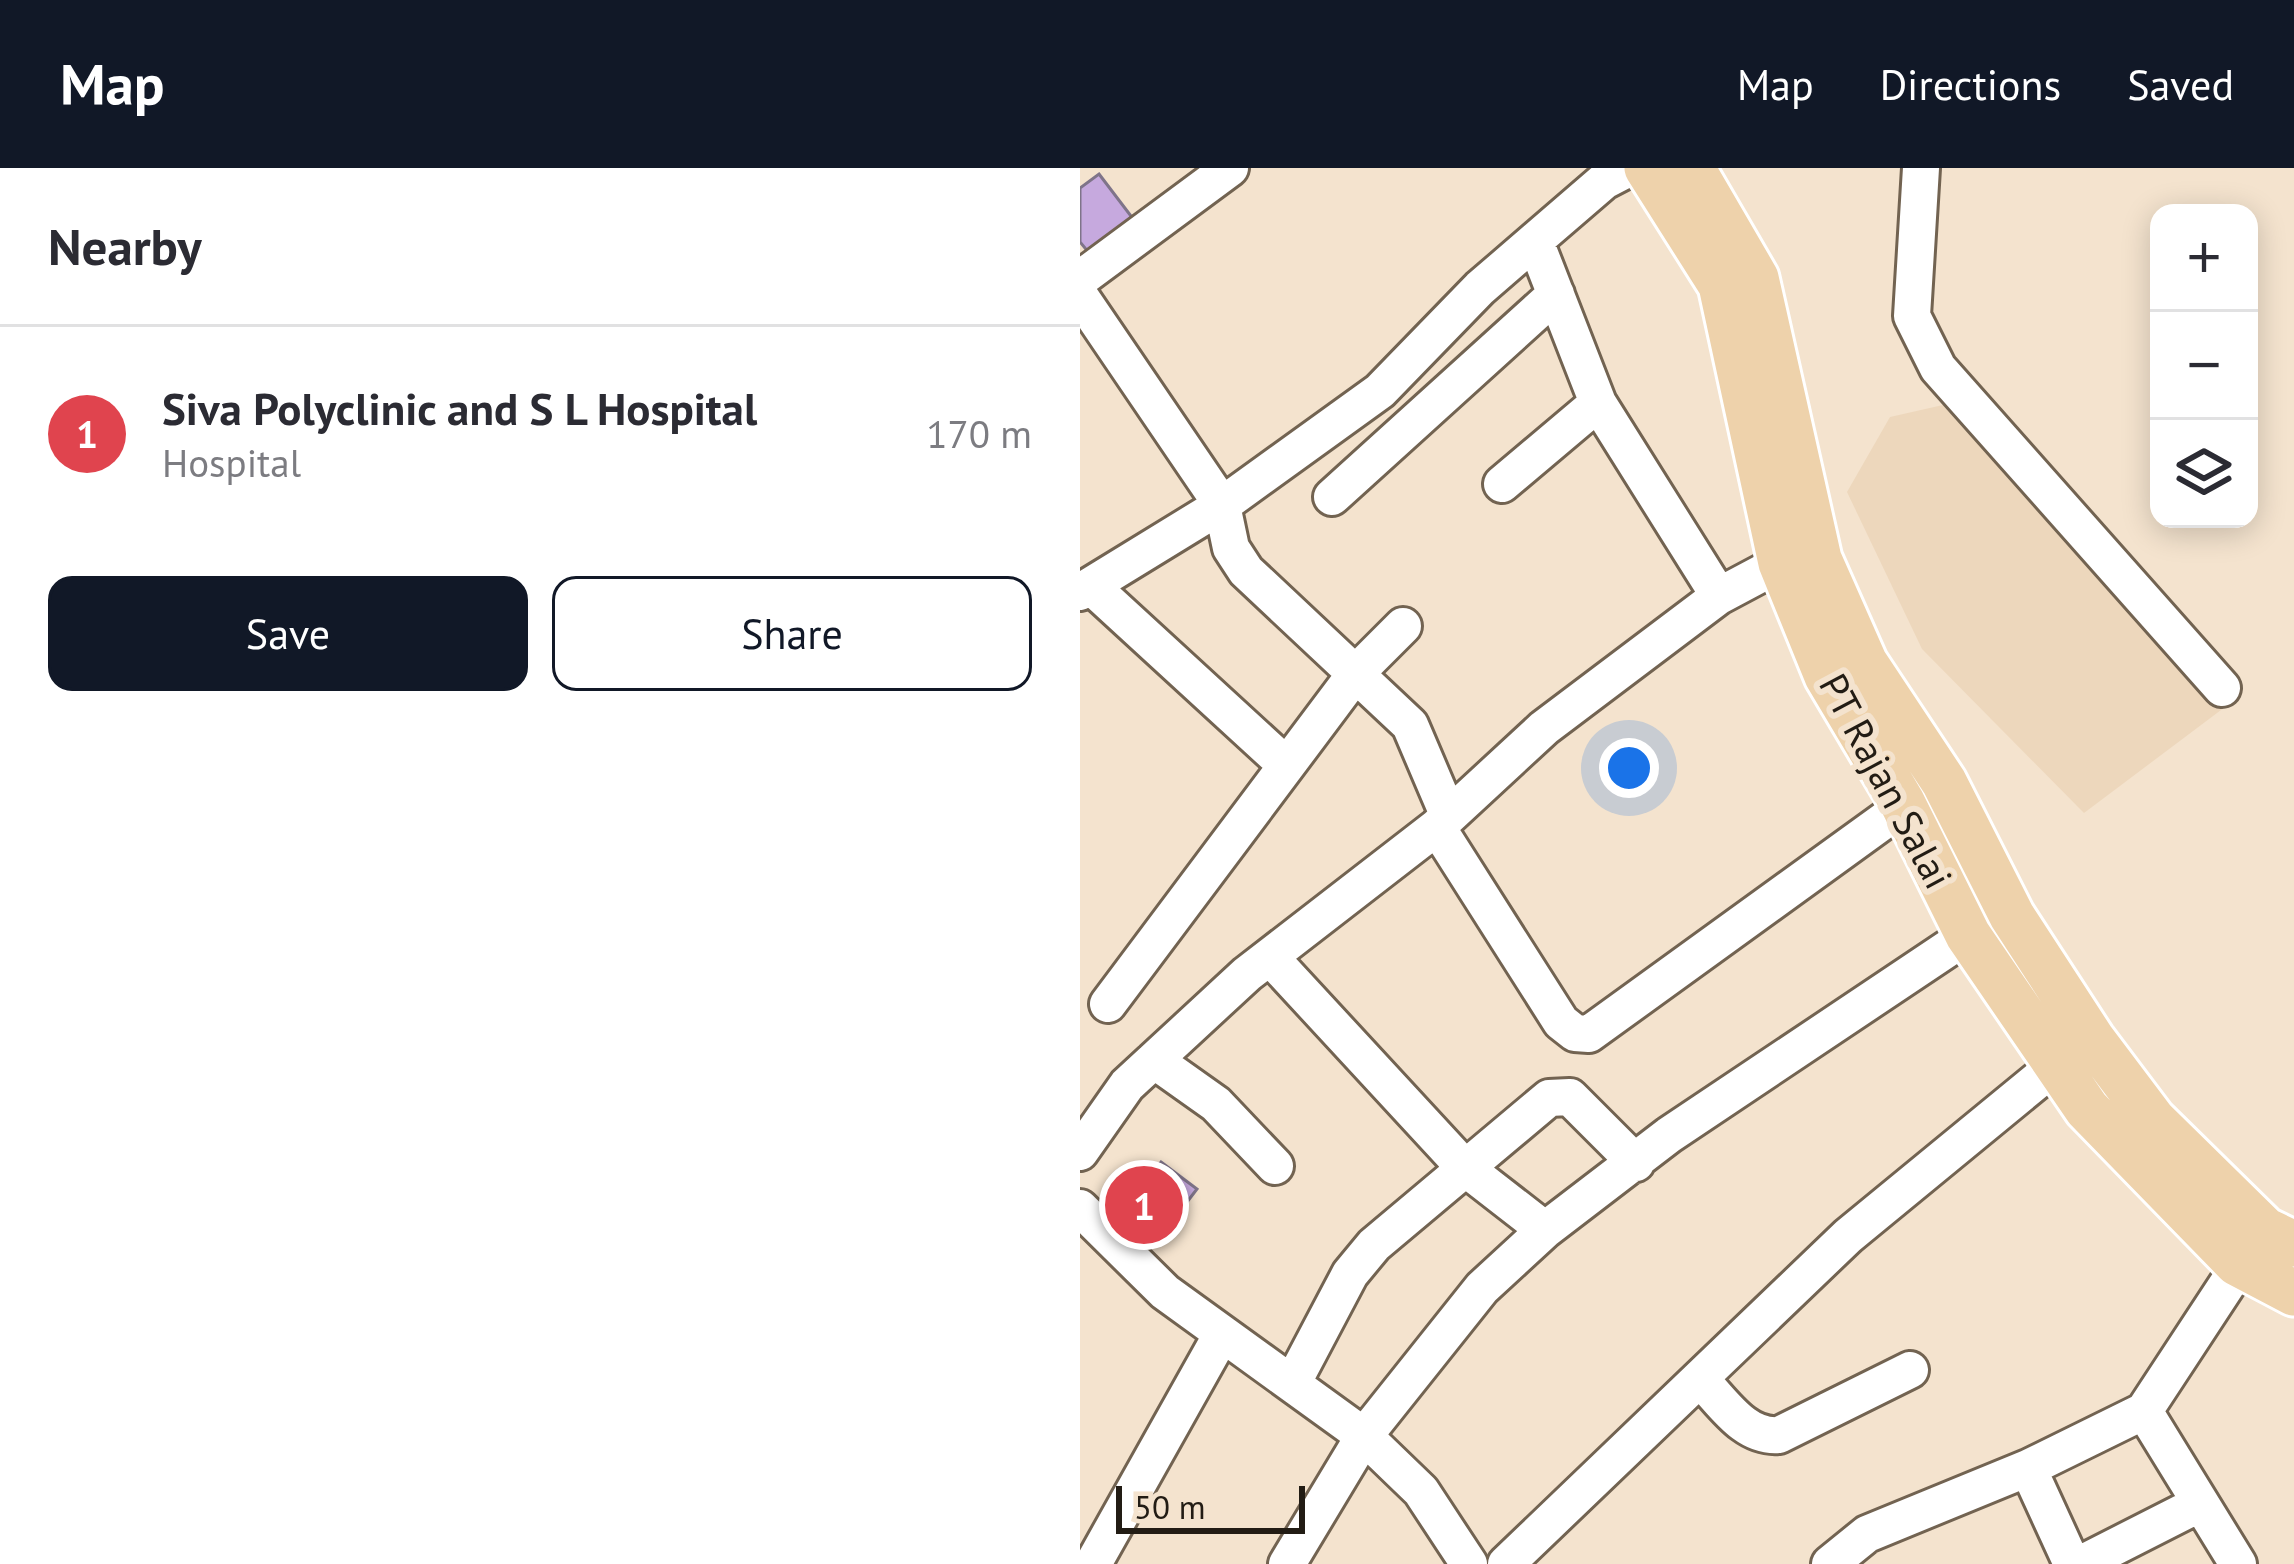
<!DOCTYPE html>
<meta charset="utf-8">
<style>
:root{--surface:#fff;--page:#f7f7f7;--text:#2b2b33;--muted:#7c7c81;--line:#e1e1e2;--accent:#111827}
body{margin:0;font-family:"PT Sans",sans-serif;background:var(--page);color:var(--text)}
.controls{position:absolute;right:36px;top:36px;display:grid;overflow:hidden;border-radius:24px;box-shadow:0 6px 30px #0003}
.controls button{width:108px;height:108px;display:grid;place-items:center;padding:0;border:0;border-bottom:3px solid var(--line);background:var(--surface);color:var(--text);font:60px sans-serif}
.scale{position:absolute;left:36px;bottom:30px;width:189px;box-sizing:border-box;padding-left:12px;border:6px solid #221c14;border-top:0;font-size:33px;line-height:42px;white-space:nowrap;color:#221c14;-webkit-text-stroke:9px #f4e3ce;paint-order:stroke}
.you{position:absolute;left:549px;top:600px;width:42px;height:42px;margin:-30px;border:9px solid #fff;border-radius:50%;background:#1a73e8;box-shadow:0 0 0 18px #1a73e833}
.badge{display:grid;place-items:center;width:78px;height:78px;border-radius:50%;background:var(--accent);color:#fff;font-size:39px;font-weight:700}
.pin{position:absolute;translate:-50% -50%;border:6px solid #fff;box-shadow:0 3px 12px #0006}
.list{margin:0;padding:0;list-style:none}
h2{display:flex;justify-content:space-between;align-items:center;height:156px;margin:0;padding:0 48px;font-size:51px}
h2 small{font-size:39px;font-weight:400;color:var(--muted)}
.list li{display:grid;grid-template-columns:78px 1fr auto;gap:36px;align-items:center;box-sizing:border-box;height:216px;padding:0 48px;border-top:3px solid var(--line)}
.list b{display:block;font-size:45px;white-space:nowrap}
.list p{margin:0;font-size:39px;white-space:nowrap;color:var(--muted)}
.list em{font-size:39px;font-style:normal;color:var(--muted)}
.actions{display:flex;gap:24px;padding:36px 48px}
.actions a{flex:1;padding:27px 0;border:3px solid var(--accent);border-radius:24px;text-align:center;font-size:42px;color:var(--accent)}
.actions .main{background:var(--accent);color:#fff}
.icon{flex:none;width:66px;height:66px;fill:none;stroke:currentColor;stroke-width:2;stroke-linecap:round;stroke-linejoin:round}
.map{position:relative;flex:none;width:1214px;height:1396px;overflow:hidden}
header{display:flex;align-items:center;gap:72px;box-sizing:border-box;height:168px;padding:0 60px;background:var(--accent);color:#fff}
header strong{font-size:57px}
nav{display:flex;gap:66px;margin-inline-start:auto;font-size:42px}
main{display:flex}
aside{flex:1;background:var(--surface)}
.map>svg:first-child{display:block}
.built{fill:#edd7bc}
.building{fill:#c6a9de;stroke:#7f7489;stroke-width:3}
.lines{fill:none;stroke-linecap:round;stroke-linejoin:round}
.minor-casing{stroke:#726351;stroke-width:42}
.major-casing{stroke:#fff;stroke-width:51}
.minor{stroke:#fff;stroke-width:36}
.major{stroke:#eed2ab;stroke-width:45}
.labels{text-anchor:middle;stroke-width:12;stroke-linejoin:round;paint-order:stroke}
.street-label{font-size:39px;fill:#221c14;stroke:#f4e3ce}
</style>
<header>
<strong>Map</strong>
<nav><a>Map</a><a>Directions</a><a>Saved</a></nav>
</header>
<main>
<aside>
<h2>Nearby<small></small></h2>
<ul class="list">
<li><span class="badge" style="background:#e0444e">1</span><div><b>Siva Polyclinic and S L Hospital</b><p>Hospital</p></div><em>170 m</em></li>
</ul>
<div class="actions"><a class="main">Save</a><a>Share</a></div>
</aside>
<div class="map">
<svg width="1214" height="1396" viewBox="0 0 1214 1396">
<rect width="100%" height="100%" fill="#f4e3ce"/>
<path class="built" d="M885,232L1161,527L1004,645L842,481L767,324L810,249Z"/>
<path class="building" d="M19,6L54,52L9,85L0,74V20Z
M81,994L117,1021L78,1072L43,1045Z"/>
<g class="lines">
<defs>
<path id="minor" d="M841,0L832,148L858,200L1142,520
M455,73L518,235L639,428
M0,111L150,0
M0,128L142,337L151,380L166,403L330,557L367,644
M422,316L518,235
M252,329L476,126
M11,418L206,597
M0,424L142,337L300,223L400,120L524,13L549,0
M357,659L481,854L495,865L509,866L842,625
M190,789L384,999L465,1062
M28,836L276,505L323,458
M74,892L136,936L195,998
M0,984L47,917L167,806L357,659L464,560L639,428L701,395L723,393
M0,1040L85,1124L284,1268L341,1323L389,1396
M620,1211C643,1234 664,1270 699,1267L830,1202
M212,1216L270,1106L294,1077L469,930L490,929L556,995
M1064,1243L1158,1396
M948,1300L992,1396
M13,1396L142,1166
M207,1396L284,1268L402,1120L465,1062L589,967L888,767L932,748
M426,1396L768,1068L998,879
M750,1396L787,1366L948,1300L1064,1243L1175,1074
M1001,1396L1119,1336"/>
<path id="major" d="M567,0L641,117L701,395L747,508L822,634L888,767L1007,941L1157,1095L1214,1125
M612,0L676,110L739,391L785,495L864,614L932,748L1012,871L1073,952L1185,1062L1214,1076"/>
</defs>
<use href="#minor" class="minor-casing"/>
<use href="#major" class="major-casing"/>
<use href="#minor" class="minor"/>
<use href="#major" class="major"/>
</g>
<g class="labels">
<g class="street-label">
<text transform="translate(806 613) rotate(62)" y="14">PT Rajan Salai</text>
</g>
</g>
</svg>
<div class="controls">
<button>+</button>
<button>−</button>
<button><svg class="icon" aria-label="layers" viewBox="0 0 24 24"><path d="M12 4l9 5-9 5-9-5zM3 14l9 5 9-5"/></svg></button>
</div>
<div class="scale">50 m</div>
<div class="you"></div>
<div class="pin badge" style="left:64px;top:1037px;background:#e0444e">1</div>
</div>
</main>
